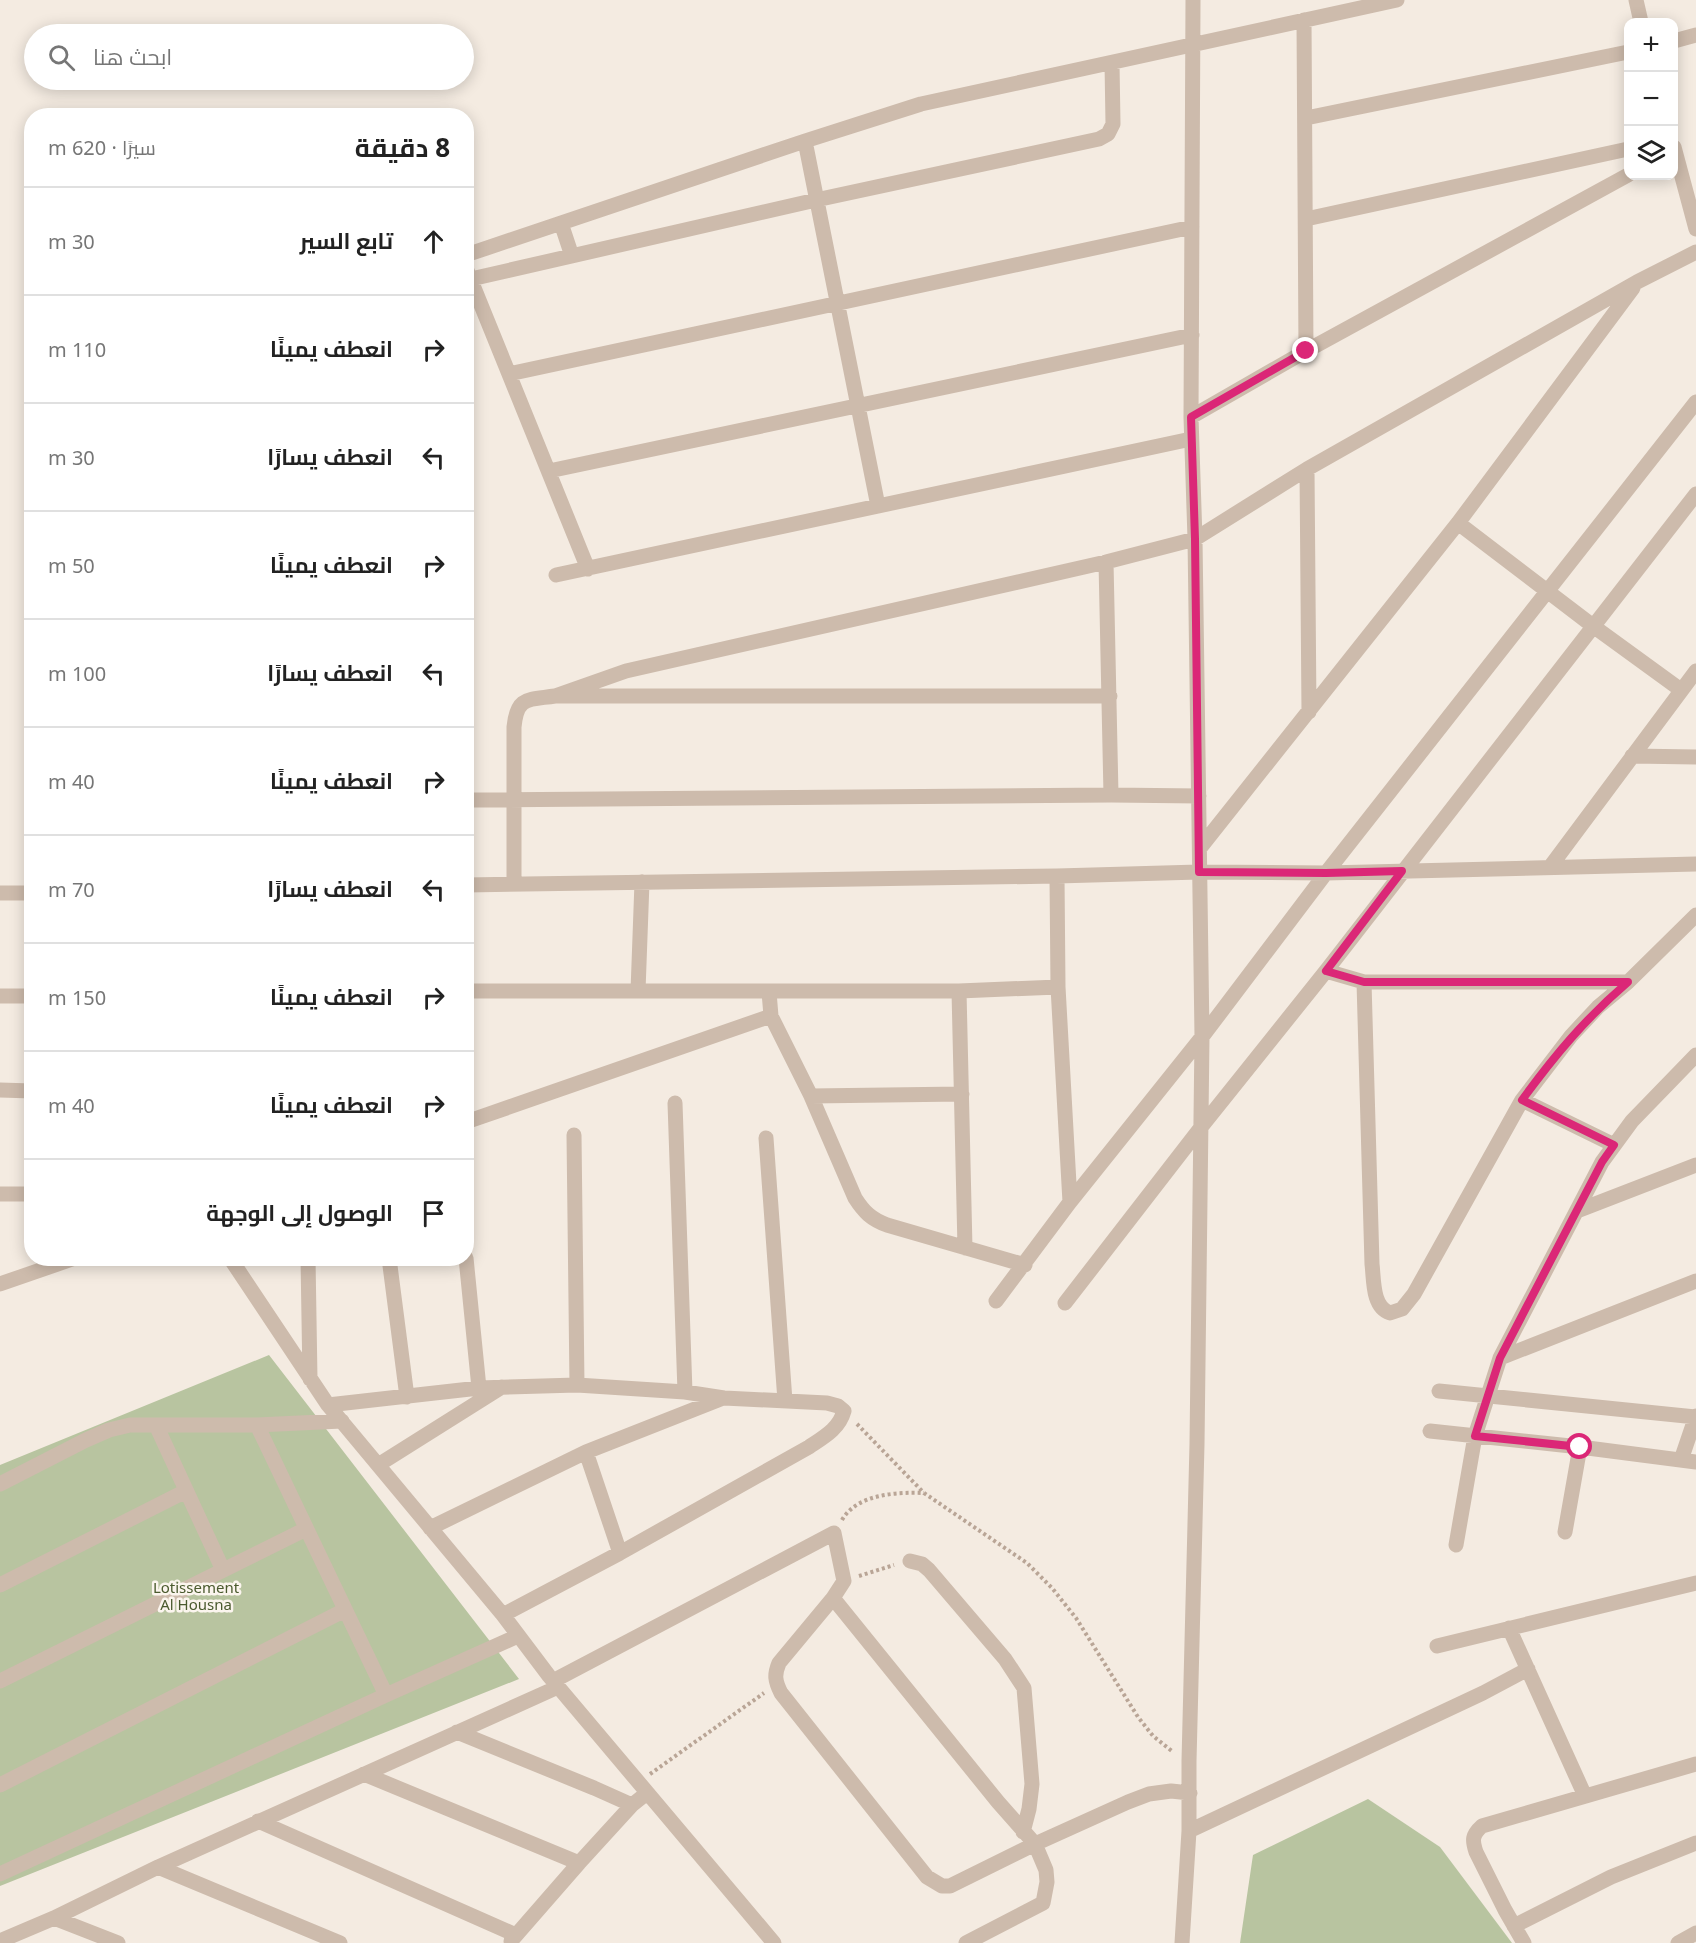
<!DOCTYPE html>
<html lang="ar">
<meta charset="utf-8">
<style>
:root{--surface:#fff;--page:#f2f2f2;--text:#222;--muted:#767676;--line:#e0e0e0}
body{margin:0;font-family:"Noto Sans",Cairo,sans-serif;background:var(--page);color:var(--text);direction:rtl}
.controls{position:absolute;right:18px;top:18px;display:grid;overflow:hidden;border-radius:12px;box-shadow:0 3px 15px #0003}
.controls button{width:54px;height:54px;display:grid;place-items:center;padding:0;border:0;border-bottom:2px solid var(--line);background:var(--surface);color:var(--text);font:30px sans-serif}
.stop{position:absolute;width:18px;height:18px;margin:-14px;border:4px solid #db2777;border-radius:50%;background:#fff}
.stop.end{background:#db2777;border-color:#fff;box-shadow:0 2px 6px #0008}
.list{margin:0;padding:0;list-style:none}
h2{display:flex;justify-content:space-between;align-items:center;height:78px;margin:0;padding:0 24px;font-size:26px}
h2 small{font-size:20px;font-weight:400;color:var(--muted)}
.list li{display:grid;grid-template-columns:39px 1fr auto;gap:18px;align-items:center;box-sizing:border-box;height:108px;padding:0 24px;border-top:2px solid var(--line)}
.list b{display:block;font-size:22px;white-space:nowrap}
.list em{font-size:20px;font-style:normal;color:var(--muted)}
.icon{flex:none;width:33px;height:33px;fill:none;stroke:currentColor;stroke-width:2;stroke-linecap:round;stroke-linejoin:round}
.map{position:relative;flex:none;width:1696px;height:1943px;overflow:hidden;direction:ltr}
.search{position:absolute;background:var(--surface);box-shadow:0 3px 15px #0003;left:24px;top:24px;width:450px;height:66px;display:flex;align-items:center;gap:15px;box-sizing:border-box;padding:0 21px;border-radius:33px;color:var(--muted);font-size:22px}
.panel{position:absolute;background:var(--surface);box-shadow:0 3px 15px #0003;left:24px;top:108px;width:450px;height:1158px;border-radius:24px;direction:rtl}
.map>svg:first-child{display:block}
.green{fill:#b8c4a0}
.lines{fill:none;stroke-linecap:round;stroke-linejoin:round}
.path{stroke:#b9a596;stroke-width:4;stroke-dasharray:3 3;stroke-linecap:butt}
.minor{stroke:#cdbbac;stroke-width:15}
.route{stroke:#db2777;stroke-width:8}
.labels{text-anchor:middle;stroke-width:5;stroke-linejoin:round;paint-order:stroke}
.park-label{font-size:15px;fill:#4a5a2e;stroke:#fbf5ee}
</style>
<div class="map">
<svg width="1696" height="1943" viewBox="0 0 1696 1943">
<rect width="100%" height="100%" fill="#f4ebe1"/>
<path class="green" d="M269,1355L519,1679L0,1886V1465Z
M1368,1799L1440,1847L1512,1943H1240L1253,1855Z"/>
<g class="lines">
<path class="path" d="M857,1424L924,1493L1027,1563L1052,1588L1076,1618L1138,1717L1153,1736L1173,1752
M842,1520C857,1494 896,1492 924,1493
M859,1576L894,1565
M650,1774L764,1693"/>
<path class="minor" d="M1636,0L1641,22
M1304,20L1306,351
M1674,41L1696,35
M1306,118L1628,52
M805,141L878,506
M1674,147L1696,229
M1306,219L1628,149
M561,223L572,256
M466,255L805,141L921,104L1397,0
M466,268L588,569
M471,279L816,200L1099,139L1108,134L1113,124L1112,63
M509,374L1192,227
M1191,417L1306,351L1628,175
M1307,469L1309,712
M549,471L1192,335
M1458,523L1593,626L1681,690
M1106,562L1111,795
M556,575L1191,439
M555,696L626,671L1106,562L1195,539L1307,469L1637,282L1696,252
M1632,756L1696,757
M466,800L1111,795L1199,796
M1200,848L1458,523L1633,288
M1550,867L1696,671
M1057,876L1058,987L1070,1202
M514,884V727C517,696 528,700 555,696H1110
M466,885L1057,876L1199,872L1326,873L1696,864
M0,893H32
M1326,971L1364,982H1628
M1364,982L1372,1264C1374,1280 1372,1307 1390,1313L1402,1309L1414,1294L1522,1100L1571,1036L1598,1007L1628,982L1696,915
M466,991H959L1058,987
M638,991L642,882
M959,991L965,1248
M0,996H32
M771,1016L811,1096L855,1198C864,1212 871,1219 887,1225L1025,1265
M0,1090L32,1091
M811,1096L962,1094
M1522,1100L1614,1145
M675,1103L685,1392
M466,1122L771,1016L769,992
M574,1135L577,1385
M766,1138L785,1401
M0,1194H32
M1577,1211L1696,1165
M230,1258L328,1405L503,1615L549,1676L774,1943
M308,1258L310,1379
M389,1258L407,1397
M466,1258L479,1388
M0,1284L75,1258
M996,1301L1070,1202L1202,1037L1326,873L1696,402
M1065,1303L1202,1126L1326,971L1696,494
M1500,1358L1696,1281
M1439,1391L1696,1417
M328,1405L479,1388L577,1385L685,1392L724,1398L827,1403L838,1406L844,1411C839,1429 824,1437 809,1447L620,1553L503,1615
M156,1425L223,1570
M257,1425L386,1695
M1430,1431L1580,1447L1696,1462
M586,1452L620,1553
M1681,1460L1696,1416
M378,1465L502,1387
M0,1484L86,1440L109,1430L130,1425H257L342,1421
M430,1528L586,1452L723,1398
M1565,1532L1580,1447
M1456,1545L1475,1436L1500,1358L1602,1162L1632,1121L1696,1055
M910,1561L922,1564L929,1570L1005,1659L1024,1688L1032,1784L1029,1809L1023,1832
M0,1585L186,1491
M833,1598L998,1802L1035,1844L1046,1870L1047,1882L1043,1903L966,1943
M1509,1628L1585,1796
M1437,1646L1696,1583
M0,1681L306,1529
M553,1681L834,1533L844,1581L833,1598L779,1663C774,1675 775,1681 781,1693L927,1877L942,1886H950L1035,1844L1128,1802L1149,1794L1171,1791L1190,1793
M457,1732L594,1788L632,1805
M364,1774L579,1863
M0,1785L345,1610
M258,1821L516,1935
M1189,1831L1483,1693L1528,1669
M158,1867L340,1943
M0,1874L386,1695L518,1636
M54,1918L118,1943
M1514,1926L1611,1877L1696,1843
M0,1941L54,1918L158,1867L558,1687
M511,1941L579,1863L632,1805L647,1793
M1182,1943L1189,1831V1761L1197,1444L1202,1037L1195,539L1191,417L1193,0
M1524,1943L1505,1910L1476,1852C1472,1840 1472,1835 1482,1826L1696,1764
M1678,1943L1696,1933"/>
</g>
<g class="lines">
<path class="route" d="M1306,351L1191,417L1195,539L1199,872L1326,873L1402,871L1326,971L1364,982H1628C1585,1019 1555,1055 1522,1100L1614,1145L1602,1162L1500,1358L1475,1436L1580,1447"/>
</g>
<g class="labels">
<g class="park-label">
<text x="196" y="1593">Lotissement<tspan x="196" dy="17">Al Housna</tspan></text>
</g>
</g>
</svg>
<div class="controls">
<button>+</button>
<button>−</button>
<button><svg class="icon" aria-label="layers" viewBox="0 0 24 24"><path d="M12 4l9 5-9 5-9-5zM3 14l9 5 9-5"/></svg></button>
</div>
<div class="stop" style="left:1580px;top:1447px"></div>
<div class="stop end" style="left:1306px;top:351px"></div>
<div class="search"><svg class="icon" aria-label="search" viewBox="0 0 24 24"><circle cx="10" cy="10" r="6"/><path d="M15 15l6 6"/></svg>ابحث هنا</div>
<section class="panel">
<h2>8 دقيقة<small>سيرًا · 620 m</small></h2>
<ul class="list">
<li><svg class="icon" aria-label="ahead" viewBox="0 0 24 24"><path d="M12 20V5M6 11l6-6 6 6"/></svg><div><b>تابع السير</b></div><em>30 m</em></li>
<li><svg class="icon" aria-label="right" viewBox="0 0 24 24"><path d="M7 20v-9h11M14 6l5 5-5 5"/></svg><div><b>انعطف يمينًا</b></div><em>110 m</em></li>
<li><svg class="icon" aria-label="left" viewBox="0 0 24 24"><path d="M17 20v-9H6M10 6l-5 5 5 5"/></svg><div><b>انعطف يسارًا</b></div><em>30 m</em></li>
<li><svg class="icon" aria-label="right" viewBox="0 0 24 24"><path d="M7 20v-9h11M14 6l5 5-5 5"/></svg><div><b>انعطف يمينًا</b></div><em>50 m</em></li>
<li><svg class="icon" aria-label="left" viewBox="0 0 24 24"><path d="M17 20v-9H6M10 6l-5 5 5 5"/></svg><div><b>انعطف يسارًا</b></div><em>100 m</em></li>
<li><svg class="icon" aria-label="right" viewBox="0 0 24 24"><path d="M7 20v-9h11M14 6l5 5-5 5"/></svg><div><b>انعطف يمينًا</b></div><em>40 m</em></li>
<li><svg class="icon" aria-label="left" viewBox="0 0 24 24"><path d="M17 20v-9H6M10 6l-5 5 5 5"/></svg><div><b>انعطف يسارًا</b></div><em>70 m</em></li>
<li><svg class="icon" aria-label="right" viewBox="0 0 24 24"><path d="M7 20v-9h11M14 6l5 5-5 5"/></svg><div><b>انعطف يمينًا</b></div><em>150 m</em></li>
<li><svg class="icon" aria-label="right" viewBox="0 0 24 24"><path d="M7 20v-9h11M14 6l5 5-5 5"/></svg><div><b>انعطف يمينًا</b></div><em>40 m</em></li>
<li><svg class="icon" aria-label="arrive" viewBox="0 0 24 24"><path d="M6 21V4h12l-3 4 3 4H6"/></svg><div><b>الوصول إلى الوجهة</b></div></li>
</ul>
</section>
</div>
